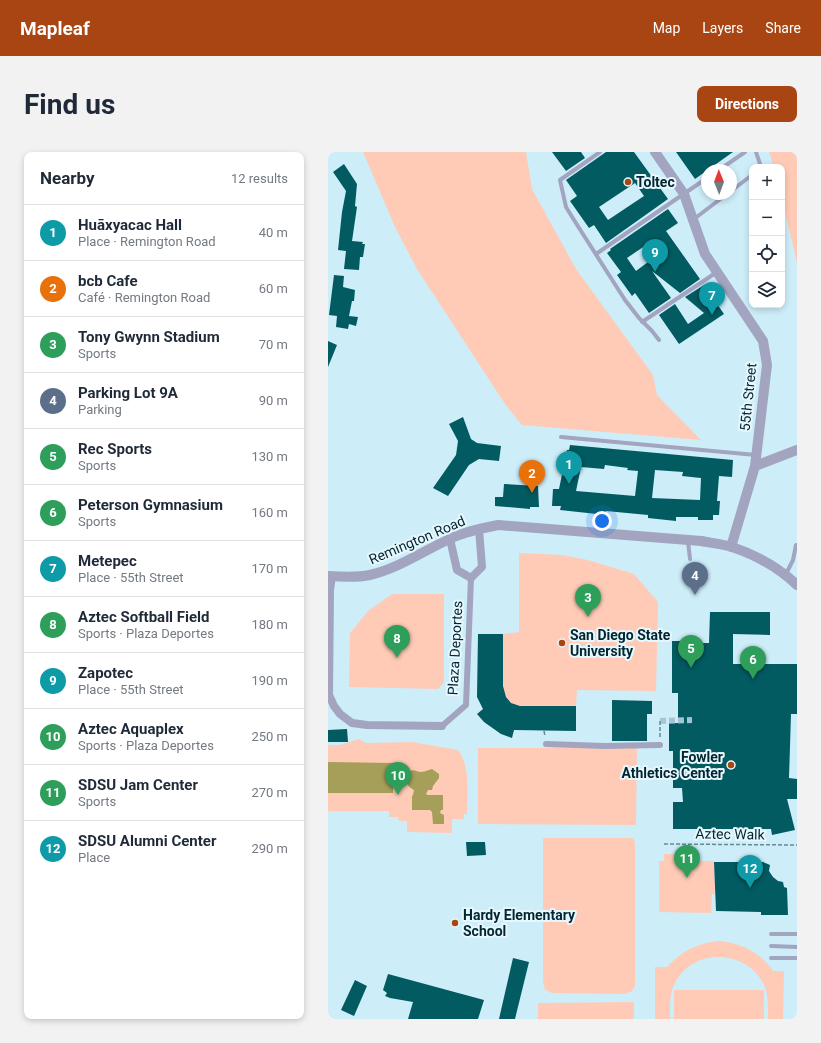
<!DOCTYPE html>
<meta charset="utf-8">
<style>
:root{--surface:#fff;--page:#f2f2f3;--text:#1f2937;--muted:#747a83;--line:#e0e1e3;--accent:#a94512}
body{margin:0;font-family:Roboto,sans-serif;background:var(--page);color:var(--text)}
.controls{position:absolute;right:12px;top:12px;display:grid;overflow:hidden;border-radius:8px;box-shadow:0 2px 6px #0003}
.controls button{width:36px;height:36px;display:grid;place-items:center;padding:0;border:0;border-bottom:1px solid var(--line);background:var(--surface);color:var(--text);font:20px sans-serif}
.compass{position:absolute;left:373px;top:12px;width:36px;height:36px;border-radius:50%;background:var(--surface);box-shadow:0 2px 6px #0003;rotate:359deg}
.you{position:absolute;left:274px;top:369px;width:14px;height:14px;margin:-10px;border:3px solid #fff;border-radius:50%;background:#1a73e8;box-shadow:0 0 0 6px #1a73e833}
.badge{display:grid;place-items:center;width:26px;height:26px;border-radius:50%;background:var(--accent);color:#fff;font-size:13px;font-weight:700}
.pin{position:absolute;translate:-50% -33px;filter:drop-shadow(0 1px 2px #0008)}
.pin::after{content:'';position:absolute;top:21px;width:14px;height:12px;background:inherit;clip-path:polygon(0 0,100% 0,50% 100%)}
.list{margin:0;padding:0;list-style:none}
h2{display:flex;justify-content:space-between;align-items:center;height:52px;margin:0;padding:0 16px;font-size:17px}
h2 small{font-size:13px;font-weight:400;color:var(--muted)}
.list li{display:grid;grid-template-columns:26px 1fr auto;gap:12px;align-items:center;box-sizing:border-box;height:56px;padding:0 16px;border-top:1px solid var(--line)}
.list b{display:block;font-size:15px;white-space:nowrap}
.list p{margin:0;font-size:13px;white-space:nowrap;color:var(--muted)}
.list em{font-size:13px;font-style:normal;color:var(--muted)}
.icon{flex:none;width:22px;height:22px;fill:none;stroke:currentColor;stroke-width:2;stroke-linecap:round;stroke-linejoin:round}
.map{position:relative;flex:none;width:469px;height:867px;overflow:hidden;border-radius:8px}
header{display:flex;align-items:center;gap:24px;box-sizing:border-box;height:56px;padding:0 20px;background:var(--accent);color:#fff}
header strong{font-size:19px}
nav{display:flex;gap:22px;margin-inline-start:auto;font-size:14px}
.intro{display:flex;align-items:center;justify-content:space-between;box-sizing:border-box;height:96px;padding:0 24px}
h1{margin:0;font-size:28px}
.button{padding:10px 18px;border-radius:8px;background:var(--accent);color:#fff;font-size:14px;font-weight:700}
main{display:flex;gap:24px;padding:0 24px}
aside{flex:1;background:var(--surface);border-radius:8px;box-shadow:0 2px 6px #0003}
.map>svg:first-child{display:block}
.green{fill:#ffcbb6}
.water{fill:#a69f59}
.building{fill:#025b61;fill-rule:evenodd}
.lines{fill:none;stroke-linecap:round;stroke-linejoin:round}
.pedestrian-tunnel{stroke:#a4c5d1;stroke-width:6;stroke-dasharray:6 3;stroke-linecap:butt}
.path{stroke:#668995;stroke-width:1.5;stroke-dasharray:4 2;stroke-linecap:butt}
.service{stroke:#a2a4c0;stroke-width:4}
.pedestrian{stroke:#a2a4c0;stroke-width:6}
.minor{stroke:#a2a4c0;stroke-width:8}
.tertiary{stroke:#a2a4c0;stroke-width:10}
.poi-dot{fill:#a94512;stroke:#e7f7fd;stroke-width:1.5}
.labels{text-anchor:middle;stroke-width:4;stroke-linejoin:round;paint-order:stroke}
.poi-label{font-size:14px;font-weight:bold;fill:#002631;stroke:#e7f7fd;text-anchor:start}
.street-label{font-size:14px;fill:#002631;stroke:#e7f7fd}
</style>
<header>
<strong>Mapleaf</strong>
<nav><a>Map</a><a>Layers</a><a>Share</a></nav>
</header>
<div class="intro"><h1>Find us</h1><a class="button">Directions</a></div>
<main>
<aside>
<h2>Nearby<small>12 results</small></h2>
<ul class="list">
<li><span class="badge" style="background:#0f9aa8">1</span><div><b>Huāxyacac Hall</b><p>Place · Remington Road</p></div><em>40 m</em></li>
<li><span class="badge" style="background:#e8710a">2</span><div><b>bcb Cafe</b><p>Café · Remington Road</p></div><em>60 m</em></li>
<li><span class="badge" style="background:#2e9e5b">3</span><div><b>Tony Gwynn Stadium</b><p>Sports</p></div><em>70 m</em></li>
<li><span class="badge" style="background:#5c6f8a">4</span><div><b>Parking Lot 9A</b><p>Parking</p></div><em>90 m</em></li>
<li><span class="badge" style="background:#2e9e5b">5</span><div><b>Rec Sports</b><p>Sports</p></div><em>130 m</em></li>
<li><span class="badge" style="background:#2e9e5b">6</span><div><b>Peterson Gymnasium</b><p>Sports</p></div><em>160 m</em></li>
<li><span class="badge" style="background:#0f9aa8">7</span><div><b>Metepec</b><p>Place · 55th Street</p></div><em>170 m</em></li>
<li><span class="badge" style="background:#2e9e5b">8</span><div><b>Aztec Softball Field</b><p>Sports · Plaza Deportes</p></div><em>180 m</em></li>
<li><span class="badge" style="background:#0f9aa8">9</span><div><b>Zapotec</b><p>Place · 55th Street</p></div><em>190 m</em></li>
<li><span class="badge" style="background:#2e9e5b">10</span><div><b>Aztec Aquaplex</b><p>Sports · Plaza Deportes</p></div><em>250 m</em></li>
<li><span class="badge" style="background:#2e9e5b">11</span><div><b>SDSU Jam Center</b><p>Sports</p></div><em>270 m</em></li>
<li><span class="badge" style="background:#0f9aa8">12</span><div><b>SDSU Alumni Center</b><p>Place</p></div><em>290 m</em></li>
</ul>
</aside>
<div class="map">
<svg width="469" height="867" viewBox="0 0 469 867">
<rect width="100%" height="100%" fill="#cdedf9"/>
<path class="green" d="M35,0H198L204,37L248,117L325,223L329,243L373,288L194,273L177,252L89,117L67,75Z
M441,0H469V111L454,47V15H446Z
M191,401L234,403L260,408L306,422L330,450L328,539L249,538L248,554C235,554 192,557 183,551C170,543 175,497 175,482L191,480Z
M64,442H116V530L110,537L21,535L22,481L40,459Z
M31,587L38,591L84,590L130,598C143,615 139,642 139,662H136V667H124V681L79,680V669H71L70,665H61V659H0V593H12Z
M150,596H309L308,673L150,672Z
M215,686H305L307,691V834L304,839L297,842L224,841L217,838L215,829Z
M336,702H363V709H386L387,742H384L383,761L331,760V709H336Z
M391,789C413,791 432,800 445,819H456L455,867H440C440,855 441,842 435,831C417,797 365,796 347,831C341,842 342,855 342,867H327V815H339C354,799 369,791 391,789Z
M346,838H436V867H346Z
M306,850V867H210V851Z"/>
<path class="water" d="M0,610L65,611V641H0Z
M104,617L111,622V626L105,634L104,638H100L98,642L100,643H115V658H113L112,661L116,663V672H105L104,660L102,658H84V644L85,643L86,638C79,635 72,623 82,619C86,617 88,619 92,620C96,620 100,618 104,617Z"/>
<path class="building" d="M224,0H253L257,6L238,19Z
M278,0H306L340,47L278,91L266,73L261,76L242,49L249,44L238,28ZM307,31L316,44L280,68L271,55Z
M348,0H405L367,27Z
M16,12L29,32L27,54L29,55L24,89L35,90L34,92H37L35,105H32L31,118L16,117L18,99L10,98L14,60L18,39L5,20Z
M340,57L350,71L338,79L372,127L352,141L324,119L343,146L321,161L307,141L304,144L289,123L293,120L279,101L283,98L282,97ZM324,89L332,101L308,119L299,106Z
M6,123L16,124L15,135L27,138L26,149H24L21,164L30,165L28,174L21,172L20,177L8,175L9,164L1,163Z
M376,133L396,162L351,192L331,163L347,152L360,172L376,161L357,145Z
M0,189L9,193L0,215Z
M135,265L143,287L149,291L173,294L171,309L151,307L141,313L120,344L105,336L128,303L130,289L121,272Z
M242,293L405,308L404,325L391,324L389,349H392L391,363H385V368H370V365H348V369L320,366V363L278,359V363L232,358L233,354H224L225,337H231L239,298H241ZM277,313L300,316L299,318L310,319L307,344L248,339L253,315L276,317ZM327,318L355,320L354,324L373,326L372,348L324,346Z
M176,332L210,334L211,355H202V357L167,354V345H175Z
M382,460H442V483L405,482V512H469V562H463L461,626L469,627V647H459L467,678L444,683L443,677H345V650H355L354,636H345V599H341V571H350V541H344V489H361V491H381Z
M150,482H175V534L178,545L183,551L192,554H248V579L186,578L184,586L173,582L156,570L149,562L155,557L149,545Z
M284,548L324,549V562H319V589H284Z
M19,577L20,590H0V578Z
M138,690H157L158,703L139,704Z
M386,710H435L442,713L441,719L445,725L450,729L455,730L456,735L459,736L460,763H433V760L388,759Z
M185,806L201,810L187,867H171Z
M60,822L156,848L150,867H80L85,850L62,846L57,844L59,841L55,838Z
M27,828L39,834L26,864L13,858Z"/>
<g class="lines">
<path class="pedestrian-tunnel" d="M332,569L364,568"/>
<path class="path" d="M216,579L217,584
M332,585V569
M336,692L469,693"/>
<path class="service" d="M272,0L232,28L238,55L246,68L297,148L311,166L324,179L331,188
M428,0L433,15
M391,18L417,0
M403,39L424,23
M366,67L399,42
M268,102L379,26
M314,170L389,120
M233,285L428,303
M360,389L362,407
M458,422L465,408L468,393
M443,782H469
M443,794L469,795
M443,806H469"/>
<path class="pedestrian" d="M114,574L138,553L143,426
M218,592L277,594L332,593"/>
<path class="minor" d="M122,387L129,418L143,426L154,415L151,377
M4,424L2,438L1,543L6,554L12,562L24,571L39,573L114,574"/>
<path class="tertiary" d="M327,0L356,42L377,102L435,189L439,213L427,314L403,395
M427,314L469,298
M0,424C14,425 28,426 42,423C72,416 98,397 126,385C139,379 155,376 170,373L373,389C383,391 394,392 404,395C428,403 451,416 469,433"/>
</g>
<g class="poi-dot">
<circle cx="300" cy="30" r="4"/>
<circle cx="234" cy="491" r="4"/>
<circle cx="403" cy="613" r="4"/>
<circle cx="127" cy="771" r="4"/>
</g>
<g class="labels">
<g class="poi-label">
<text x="308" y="35">Toltec</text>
<text x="242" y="488">San Diego State<tspan x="242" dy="16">University</tspan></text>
<text x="395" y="610" text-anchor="end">Fowler<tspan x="395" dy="16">Athletics Center</tspan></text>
<text x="135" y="768">Hardy Elementary<tspan x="135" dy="16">School</tspan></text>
</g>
<g class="street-label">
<text transform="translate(420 245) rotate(-84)" y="5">55th Street</text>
<text transform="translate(89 388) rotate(-23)" y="5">Remington Road</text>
<text transform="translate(127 496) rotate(-87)" y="5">Plaza Deportes</text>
<text transform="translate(402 682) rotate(1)" y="5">Aztec Walk</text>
</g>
</g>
</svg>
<div class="controls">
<button>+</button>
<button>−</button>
<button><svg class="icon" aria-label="locate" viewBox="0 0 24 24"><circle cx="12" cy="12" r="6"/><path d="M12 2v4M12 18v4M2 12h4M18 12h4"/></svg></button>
<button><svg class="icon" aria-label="layers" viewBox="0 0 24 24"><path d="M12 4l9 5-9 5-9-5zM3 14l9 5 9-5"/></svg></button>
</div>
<svg class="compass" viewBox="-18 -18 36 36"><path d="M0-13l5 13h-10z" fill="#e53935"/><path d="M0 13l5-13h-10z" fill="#747a83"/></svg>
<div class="you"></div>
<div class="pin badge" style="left:241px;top:332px;background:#0f9aa8">1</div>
<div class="pin badge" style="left:204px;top:341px;background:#e8710a">2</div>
<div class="pin badge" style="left:260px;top:465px;background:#2e9e5b">3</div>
<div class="pin badge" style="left:367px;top:443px;background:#5c6f8a">4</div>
<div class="pin badge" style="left:363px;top:516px;background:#2e9e5b">5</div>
<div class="pin badge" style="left:425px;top:527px;background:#2e9e5b">6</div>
<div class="pin badge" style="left:384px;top:163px;background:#0f9aa8">7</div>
<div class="pin badge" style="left:69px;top:506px;background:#2e9e5b">8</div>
<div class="pin badge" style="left:327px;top:120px;background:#0f9aa8">9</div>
<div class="pin badge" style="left:70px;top:643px;background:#2e9e5b">10</div>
<div class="pin badge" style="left:359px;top:726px;background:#2e9e5b">11</div>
<div class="pin badge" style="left:422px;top:736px;background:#0f9aa8">12</div>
</div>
</main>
